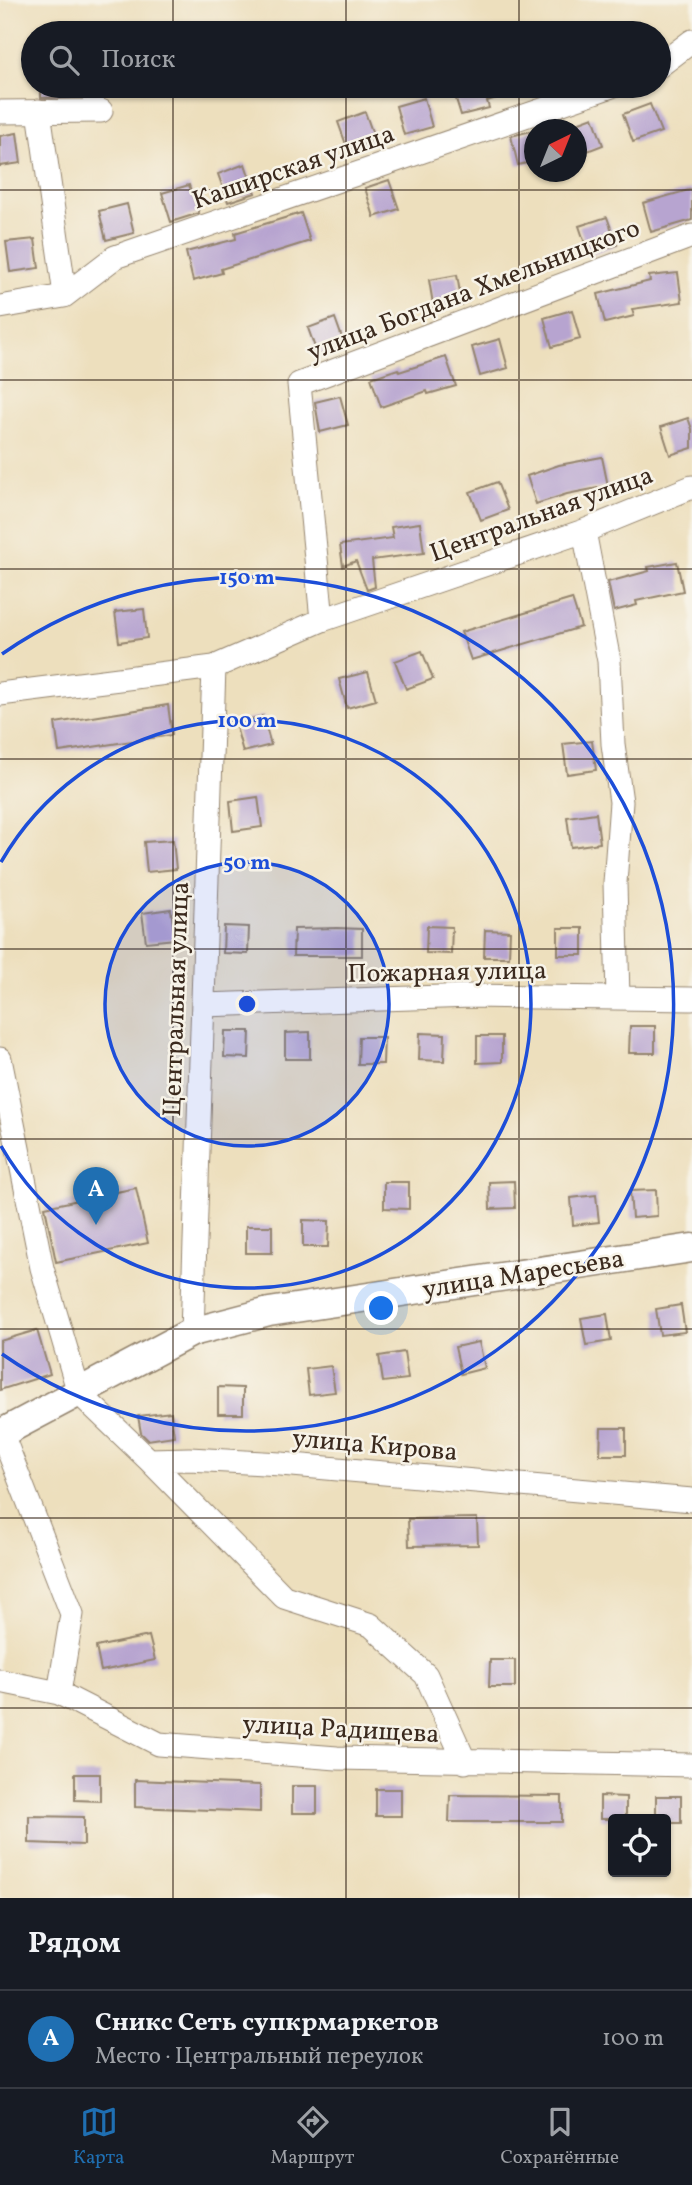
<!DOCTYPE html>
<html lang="ru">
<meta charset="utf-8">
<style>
:root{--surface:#171b24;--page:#20242c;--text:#f1f3f6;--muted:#9ea1a6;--line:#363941;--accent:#1f6fb2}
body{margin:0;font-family:Vollkorn,serif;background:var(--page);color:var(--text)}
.controls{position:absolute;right:21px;bottom:21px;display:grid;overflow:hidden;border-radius:7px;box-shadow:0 2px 5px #0004}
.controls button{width:63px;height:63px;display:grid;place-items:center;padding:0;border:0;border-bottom:2px solid var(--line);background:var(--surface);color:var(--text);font:35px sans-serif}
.compass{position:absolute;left:524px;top:119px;width:63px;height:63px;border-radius:50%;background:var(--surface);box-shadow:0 2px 5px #0004;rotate:43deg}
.you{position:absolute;left:382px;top:1309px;width:24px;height:24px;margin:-18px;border:5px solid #fff;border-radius:50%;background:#1a73e8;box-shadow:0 0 0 10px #1a73e833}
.badge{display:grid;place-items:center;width:46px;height:46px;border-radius:50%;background:var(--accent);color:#fff;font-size:23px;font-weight:700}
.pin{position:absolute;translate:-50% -58px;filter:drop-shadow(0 2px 4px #0008)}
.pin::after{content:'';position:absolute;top:37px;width:24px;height:21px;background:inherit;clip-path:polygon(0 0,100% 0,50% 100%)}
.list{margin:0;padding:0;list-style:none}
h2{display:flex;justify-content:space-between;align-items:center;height:91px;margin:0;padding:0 28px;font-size:30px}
h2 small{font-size:23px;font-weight:400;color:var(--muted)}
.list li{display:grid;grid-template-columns:46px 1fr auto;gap:21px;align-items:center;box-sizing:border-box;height:98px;padding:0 28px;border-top:2px solid var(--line)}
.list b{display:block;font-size:26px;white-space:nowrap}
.list p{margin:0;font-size:23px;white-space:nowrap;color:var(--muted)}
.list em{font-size:23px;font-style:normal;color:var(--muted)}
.icon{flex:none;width:38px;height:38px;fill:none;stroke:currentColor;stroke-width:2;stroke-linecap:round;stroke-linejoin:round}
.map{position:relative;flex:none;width:692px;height:1898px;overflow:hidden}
.search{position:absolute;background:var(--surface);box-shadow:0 2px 5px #0004;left:21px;right:21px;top:21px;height:77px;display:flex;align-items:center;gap:18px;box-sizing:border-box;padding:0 24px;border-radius:38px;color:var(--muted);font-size:26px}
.sheet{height:189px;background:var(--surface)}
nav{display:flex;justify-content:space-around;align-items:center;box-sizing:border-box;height:98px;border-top:2px solid var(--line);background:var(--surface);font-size:19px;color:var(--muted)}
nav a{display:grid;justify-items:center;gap:4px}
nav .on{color:var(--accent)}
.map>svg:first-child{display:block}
.building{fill:#b7a4d0}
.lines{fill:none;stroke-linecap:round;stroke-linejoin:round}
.minor-casing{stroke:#94846e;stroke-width:25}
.tertiary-casing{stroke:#94846e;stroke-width:31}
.minor{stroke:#fff;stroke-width:23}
.tertiary{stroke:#fff;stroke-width:28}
.grid{fill:none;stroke:#3b2a1e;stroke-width:2;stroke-opacity:0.55}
.ring{fill:none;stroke:#1d4ed8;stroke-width:3.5}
.labels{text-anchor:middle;stroke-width:5;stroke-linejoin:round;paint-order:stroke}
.street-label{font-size:26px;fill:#3b2a1e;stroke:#f7f3e8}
.centre{fill:#1d4ed8;stroke:#f7f3e8;stroke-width:3.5}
.ring-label{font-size:21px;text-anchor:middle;font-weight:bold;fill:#1d4ed8;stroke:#f7f3e8;stroke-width:5;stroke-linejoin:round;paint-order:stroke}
</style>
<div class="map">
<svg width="692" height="1898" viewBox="0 0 692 1898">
<rect width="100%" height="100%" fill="#f7f3e8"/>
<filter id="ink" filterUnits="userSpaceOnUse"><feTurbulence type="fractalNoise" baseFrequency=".0143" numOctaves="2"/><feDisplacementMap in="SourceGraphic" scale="14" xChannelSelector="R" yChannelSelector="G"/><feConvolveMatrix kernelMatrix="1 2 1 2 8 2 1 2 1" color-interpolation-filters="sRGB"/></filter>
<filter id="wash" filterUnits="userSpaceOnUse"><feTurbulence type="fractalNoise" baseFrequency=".00686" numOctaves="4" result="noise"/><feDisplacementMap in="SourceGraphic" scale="28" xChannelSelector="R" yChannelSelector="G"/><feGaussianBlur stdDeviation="1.57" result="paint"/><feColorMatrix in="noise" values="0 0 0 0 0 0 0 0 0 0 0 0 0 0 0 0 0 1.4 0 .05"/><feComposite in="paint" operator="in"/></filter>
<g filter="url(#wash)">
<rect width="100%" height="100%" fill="#eddfbd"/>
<g id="blocks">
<path class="building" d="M41,86H70V97L41,98Z
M452,86H523V90L487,101L489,108L461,115Z
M424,98L432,127L404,135L396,106Z
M650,104L661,132L633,142L623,114Z
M365,112L375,140L348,150L338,122Z
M593,117L603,145L577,155V123Z
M535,130V161L518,165L511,136Z
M17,133L21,163L0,166V136Z
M245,164L255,193L228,202L218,174Z
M389,180L399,209L374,217L365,188Z
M189,185L199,213L171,222L162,193Z
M692,189V220L651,232L643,203Z
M127,204L134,233L106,240L99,211Z
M301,213L310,241L221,269L222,273L193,281L186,252L236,239L235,233Z
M607,217L617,245L589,255L579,226Z
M35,239L39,268L10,272L6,242Z
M678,273L682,302L632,309L634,316L605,323L598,294L650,281L649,276Z
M457,275L462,305L434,310L429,280Z
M572,310L580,339L552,347L544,318Z
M335,318L345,346L318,356L308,328Z
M500,339L508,368L480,376L472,347Z
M446,357L456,386L428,394L427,391L381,407L371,378L398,369L399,372Z
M340,396L348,425L320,432L315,402Z
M688,418L692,429V448L670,455L661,427Z
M602,457L608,486L567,494L536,504L527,476L559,465Z
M497,482L508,510L481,520L470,492Z
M420,523L424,553L372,560L375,587L367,590L356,561L343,566L340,545L393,538L391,527Z
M677,562L683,591L636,601L637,605L614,611L608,582L649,571L648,567Z
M572,599L581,627L471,660L461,632Z
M144,609L147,638L119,642L115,612Z
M422,651L433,679L406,689L395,661Z
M368,672L376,700L347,708L339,679Z
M168,705L172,735L59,752L55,723Z
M263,716L271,745L243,752L235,723Z
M592,741L596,770L567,774L563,744Z
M258,797L262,827L233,831L230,801Z
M596,813L600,843L571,847L567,817Z
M173,840L176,869L147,872L144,842Z
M171,909L175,939L146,942L142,913Z
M224,926L249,927L248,954L223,953Z
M427,926L452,927L451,954L426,953Z
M337,928L362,929V956H293L294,929Z
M558,928H583V955H558Z
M485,930L510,931L509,957H484Z
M630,1026H655V1053H629Z
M225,1031H250L249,1058L224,1057Z
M310,1032V1059H285V1033Z
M420,1033L445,1034L444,1061L419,1060Z
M477,1036H502V1062L477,1063Z
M359,1037H384L383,1064H358Z
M514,1181L515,1208L490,1209L489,1182Z
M384,1182H409V1209L384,1208Z
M136,1188L148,1243L56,1262L45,1207Z
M656,1190L657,1216L632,1218L630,1191Z
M596,1195L599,1222L573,1225L571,1198Z
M303,1220L329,1221L328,1247H303Z
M246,1226H272V1253H246Z
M681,1305L685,1332L660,1335L656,1309Z
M607,1314L611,1341L586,1345L581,1318Z
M37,1330L50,1374L0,1390V1341Z
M479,1342L485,1368L461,1374L455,1347Z
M404,1352L408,1379L383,1382L379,1356Z
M331,1366L335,1392L309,1395L306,1369Z
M218,1387L243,1388V1414H218Z
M171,1412L174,1436L148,1440L141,1433L138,1416Z
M601,1428H626V1455H600Z
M477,1518L478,1545L409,1546L408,1519Z
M149,1636L155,1660L101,1671L96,1647Z
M490,1660H515V1687H489Z
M75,1774H100V1801L75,1800Z
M135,1780L260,1785V1812L135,1807Z
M292,1786H317V1813H292Z
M376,1789H401V1816H376Z
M450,1795L562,1796V1822H449Z
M600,1796L626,1797V1819H600Z
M656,1796H681V1823H666V1819H656Z
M29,1816L84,1817V1845L29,1843Z"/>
</g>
</g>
<g filter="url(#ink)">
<use href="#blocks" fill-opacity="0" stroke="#94846e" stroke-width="2"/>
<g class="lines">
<defs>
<path id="minor" d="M659,66L692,41
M39,111L65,295
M0,112L101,111
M0,307L64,296L115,257L612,86
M584,531L609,661L613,744L621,802L615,883L618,998
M322,620L299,384L692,236
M0,694L214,667L322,620L584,531L692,487
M203,1005L472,996L692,999
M0,1059L42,1268L79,1393L149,1460L189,1459L281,1464L692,1500
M192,1332L214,667
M2,1434L72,1614L59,1693
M149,1460L284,1597L371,1625L426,1675L465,1762
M0,1681L59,1693L159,1744L337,1758L692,1765"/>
<path id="tertiary" d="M0,1434L192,1332L269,1312L692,1248"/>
</defs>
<use href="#minor" class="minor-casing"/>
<use href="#tertiary" class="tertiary-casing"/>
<use href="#minor" class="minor"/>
<use href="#tertiary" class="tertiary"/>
</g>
</g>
<path class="grid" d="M173,0V33M346,0V33M519,0V33M173,86V1898M346,86V1898M519,86V1898M0,190H692M0,380H692M0,569H692M0,759H692M0,949H692M0,1139H692M0,1329H692M0,1518H692M0,1708H692"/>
<circle cx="247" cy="1004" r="142" fill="#1d4ed8" fill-opacity=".12"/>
<g class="ring">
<circle cx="247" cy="1004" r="142"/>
<path d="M1 862A284 284 0 1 1 1 1146"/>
<path d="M2 654A427 427 0 1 1 2 1354"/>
</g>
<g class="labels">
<g class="street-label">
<text transform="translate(293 166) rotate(-19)" y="9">Каширская улица</text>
<text transform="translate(473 289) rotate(-21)" y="9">улица Богдана Хмельницкого</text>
<text transform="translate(541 513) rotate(-20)" y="9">Центральная улица</text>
<text transform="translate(447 971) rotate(-1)" y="9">Пожарная улица</text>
<text transform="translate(175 999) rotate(-88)" y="9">Центральная улица</text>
<text transform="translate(523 1273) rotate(-9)" y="9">улица Маресьева</text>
<text transform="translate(375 1444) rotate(5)" y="9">улица Кирова</text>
<text transform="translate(341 1728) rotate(3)" y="9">улица Радищева</text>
</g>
</g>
<circle cx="247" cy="1004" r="10" class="centre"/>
<g class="ring-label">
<text x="247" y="584">150 m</text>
<text x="247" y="727">100 m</text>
<text x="247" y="869">50 m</text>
</g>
</svg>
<div class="controls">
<button><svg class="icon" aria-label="locate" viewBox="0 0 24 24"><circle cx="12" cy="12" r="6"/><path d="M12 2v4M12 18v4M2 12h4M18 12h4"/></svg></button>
</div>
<svg class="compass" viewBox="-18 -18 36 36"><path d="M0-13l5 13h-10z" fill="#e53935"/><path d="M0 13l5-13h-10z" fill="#9ea1a6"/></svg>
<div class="you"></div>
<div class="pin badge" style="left:96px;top:1225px">A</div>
<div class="search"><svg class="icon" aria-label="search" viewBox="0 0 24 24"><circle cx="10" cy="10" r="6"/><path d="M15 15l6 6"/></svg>Поиск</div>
</div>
<section class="sheet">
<h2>Рядом<small></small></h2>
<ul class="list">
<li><span class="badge">A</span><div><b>Сникс Сеть супкрмаркетов</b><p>Место · Центральный переулок</p></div><em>100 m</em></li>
</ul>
</section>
<nav>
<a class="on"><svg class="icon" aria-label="map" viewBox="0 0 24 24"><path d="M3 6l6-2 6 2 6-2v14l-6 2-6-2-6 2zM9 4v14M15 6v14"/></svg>Карта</a>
<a><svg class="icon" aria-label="directions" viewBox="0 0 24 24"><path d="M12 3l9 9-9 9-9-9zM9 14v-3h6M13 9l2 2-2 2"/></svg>Маршрут</a>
<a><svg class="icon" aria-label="saved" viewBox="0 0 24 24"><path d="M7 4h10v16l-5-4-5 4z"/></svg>Сохранённые</a>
</nav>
